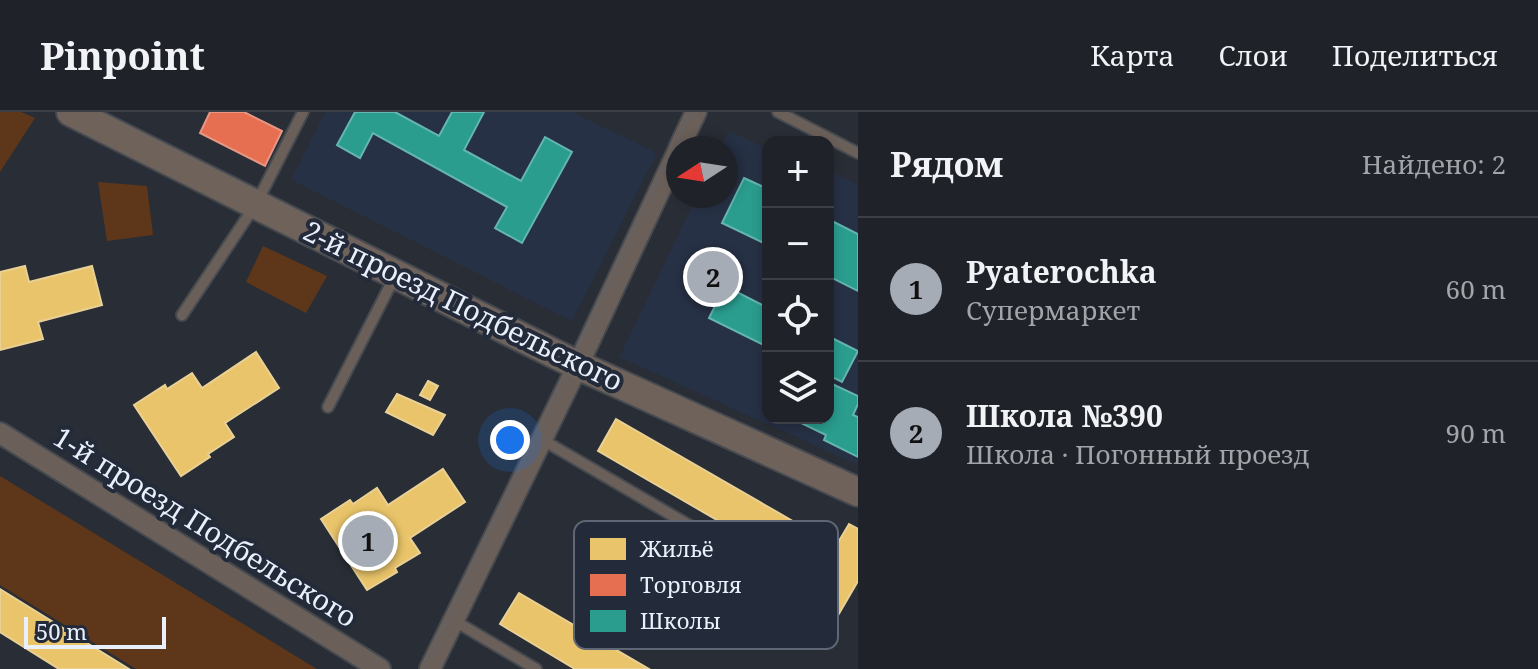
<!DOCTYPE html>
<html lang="ru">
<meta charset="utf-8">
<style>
:root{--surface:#1f2228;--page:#2c2f34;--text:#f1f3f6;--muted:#a1a4a8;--line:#3c3f45;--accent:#a6acb6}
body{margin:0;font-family:"Noto Serif",serif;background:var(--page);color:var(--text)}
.controls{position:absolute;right:24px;top:24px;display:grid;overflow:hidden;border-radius:16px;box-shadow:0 4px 12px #0003}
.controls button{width:72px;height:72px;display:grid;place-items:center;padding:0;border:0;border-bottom:2px solid var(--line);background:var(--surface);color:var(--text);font:40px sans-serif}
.compass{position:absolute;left:666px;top:24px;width:72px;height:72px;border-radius:50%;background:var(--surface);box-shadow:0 4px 12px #0003;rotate:258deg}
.scale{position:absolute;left:24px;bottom:20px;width:142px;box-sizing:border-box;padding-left:8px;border:4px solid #eaf0fb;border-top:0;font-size:22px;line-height:28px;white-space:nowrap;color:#eaf0fb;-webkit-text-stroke:6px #232b3b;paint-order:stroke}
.you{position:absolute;left:510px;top:328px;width:28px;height:28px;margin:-20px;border:6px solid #fff;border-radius:50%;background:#1a73e8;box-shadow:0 0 0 12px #1a73e833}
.badge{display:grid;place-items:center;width:52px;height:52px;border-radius:50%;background:var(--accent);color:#111;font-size:26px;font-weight:700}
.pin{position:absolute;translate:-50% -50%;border:4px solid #fff;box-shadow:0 2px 8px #0006}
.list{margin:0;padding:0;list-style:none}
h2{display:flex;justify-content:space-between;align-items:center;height:104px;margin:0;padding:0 32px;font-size:34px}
h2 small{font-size:26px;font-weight:400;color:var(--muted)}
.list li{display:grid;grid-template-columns:52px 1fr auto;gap:24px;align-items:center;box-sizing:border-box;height:144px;padding:0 32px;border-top:2px solid var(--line)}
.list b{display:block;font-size:30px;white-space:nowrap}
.list p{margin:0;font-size:26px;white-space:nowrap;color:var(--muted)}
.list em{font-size:26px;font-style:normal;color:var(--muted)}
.icon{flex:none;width:44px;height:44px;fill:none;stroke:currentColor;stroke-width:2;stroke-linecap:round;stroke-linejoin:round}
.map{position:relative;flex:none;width:858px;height:557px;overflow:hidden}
header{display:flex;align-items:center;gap:48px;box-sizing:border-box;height:112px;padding:0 40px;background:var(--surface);border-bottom:2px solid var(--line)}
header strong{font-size:38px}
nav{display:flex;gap:44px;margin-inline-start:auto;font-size:28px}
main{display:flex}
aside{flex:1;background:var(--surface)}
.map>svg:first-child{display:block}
.built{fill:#273145}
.green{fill:#5e371a}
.homes{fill:#e9c46a;stroke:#e9d196;stroke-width:2}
.shops{fill:#e76f51;stroke:#e89684;stroke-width:2}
.schools{fill:#2a9d8f;stroke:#64b6af;stroke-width:2}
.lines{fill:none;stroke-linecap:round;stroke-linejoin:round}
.lane-casing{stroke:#454950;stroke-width:14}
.street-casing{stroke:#454950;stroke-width:24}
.secondary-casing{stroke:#454950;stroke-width:32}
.lane{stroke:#6b6059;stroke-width:10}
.street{stroke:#6b6059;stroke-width:20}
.secondary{stroke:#6e625b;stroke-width:28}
.tram{stroke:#646264;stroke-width:2}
.labels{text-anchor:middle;stroke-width:8;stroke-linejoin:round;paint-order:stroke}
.street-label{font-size:28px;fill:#eaf0fb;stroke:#232b3b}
.key{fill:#232b3b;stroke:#5f6675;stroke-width:2}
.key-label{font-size:22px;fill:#eaf0fb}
</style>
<header>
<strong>Pinpoint</strong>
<nav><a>Карта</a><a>Слои</a><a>Поделиться</a></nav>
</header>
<main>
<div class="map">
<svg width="858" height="557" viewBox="0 0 858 557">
<rect width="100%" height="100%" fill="#292d35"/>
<path class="built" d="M325,0H572L657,41L572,209L291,68Z
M729,19L768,37V306H828V58L858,73V353L619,245L697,84H726V36H721Z"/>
<path class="green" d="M0,0H21L35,6L0,60Z
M98,70L147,74L153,123L107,129Z
M263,134L327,164L306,201L246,170Z
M0,364L317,557H136L0,473Z"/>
<path class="homes" d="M25,154L29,170L92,154L102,193L38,210L43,227L0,238V160Z
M256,240L279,276L225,311L234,325L208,342L210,345L181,364L134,293L165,273L167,277L192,261L202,276Z
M428,269L438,274L430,288L420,283Z
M397,282L445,303L433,323L386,300Z
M616,307L836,434L849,412L858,417V469L826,524L795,506L817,466L598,339Z
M443,357L465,390L410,426L420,441L395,456L397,460L367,478L321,407L350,388L353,392L377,376L388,393Z
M0,477L129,557H59L0,520Z
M519,481L649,557H575L500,512Z"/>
<path class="shops" d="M210,0H244L282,19L265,54L200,21Z"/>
<path class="schools" d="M355,0H395L439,24L452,0H484L464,38L521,69L545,25L572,40L522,131L495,116L507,95L373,21L360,46L337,33Z
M744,66L768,77V133L722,111Z
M828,107L858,122V179L828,164Z
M725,174L768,196V235L709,206Z
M828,224L858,239L842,270L828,263Z
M828,270L858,284V292L853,303L858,305V345L824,328L826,323L793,307L828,306Z"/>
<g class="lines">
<defs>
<path id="lane" d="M778,0L858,41
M182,203L256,92L303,0
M328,295L395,164
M541,327L790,472
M453,508L536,557"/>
<path id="street" d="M679,36L696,0
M0,321L380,557
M430,557L578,253L678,39"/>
<path id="secondary" d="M71,0L573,251L858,380"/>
</defs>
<use href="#lane" class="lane-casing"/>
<use href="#street" class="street-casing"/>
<use href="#secondary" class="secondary-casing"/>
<use href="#lane" class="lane"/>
<use href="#street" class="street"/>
<use href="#secondary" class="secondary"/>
<path class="tram" d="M424,557L691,0"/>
</g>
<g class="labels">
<g class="street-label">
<text transform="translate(463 194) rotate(26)" y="10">2-й проезд Подбельского</text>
<text transform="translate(205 415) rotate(32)" y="10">1-й проезд Подбельского</text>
</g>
</g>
<rect x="574" y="409" width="264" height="128" rx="12" class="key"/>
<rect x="590" y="426" width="36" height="22" fill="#e9c46a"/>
<rect x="590" y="462" width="36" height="22" fill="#e76f51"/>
<rect x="590" y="498" width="36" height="22" fill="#2a9d8f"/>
<g class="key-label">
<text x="640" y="445">Жильё</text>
<text x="640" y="481">Торговля</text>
<text x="640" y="517">Школы</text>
</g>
</svg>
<div class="controls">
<button>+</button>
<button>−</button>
<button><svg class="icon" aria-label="locate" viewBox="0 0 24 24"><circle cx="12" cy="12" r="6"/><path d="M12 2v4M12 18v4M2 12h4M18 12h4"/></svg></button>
<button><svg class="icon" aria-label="layers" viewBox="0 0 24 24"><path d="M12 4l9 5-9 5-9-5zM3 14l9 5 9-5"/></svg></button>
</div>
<svg class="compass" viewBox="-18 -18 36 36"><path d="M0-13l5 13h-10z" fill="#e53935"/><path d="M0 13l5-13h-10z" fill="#a1a4a8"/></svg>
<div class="scale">50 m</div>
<div class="you"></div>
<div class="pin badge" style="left:368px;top:429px">1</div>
<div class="pin badge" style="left:713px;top:165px">2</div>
</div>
<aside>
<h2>Рядом<small>Найдено: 2</small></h2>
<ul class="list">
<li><span class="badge">1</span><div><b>Pyaterochka</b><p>Супермаркет</p></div><em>60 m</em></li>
<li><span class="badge">2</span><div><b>Школа №390</b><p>Школа · Погонный проезд</p></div><em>90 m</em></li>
</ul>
</aside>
</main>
